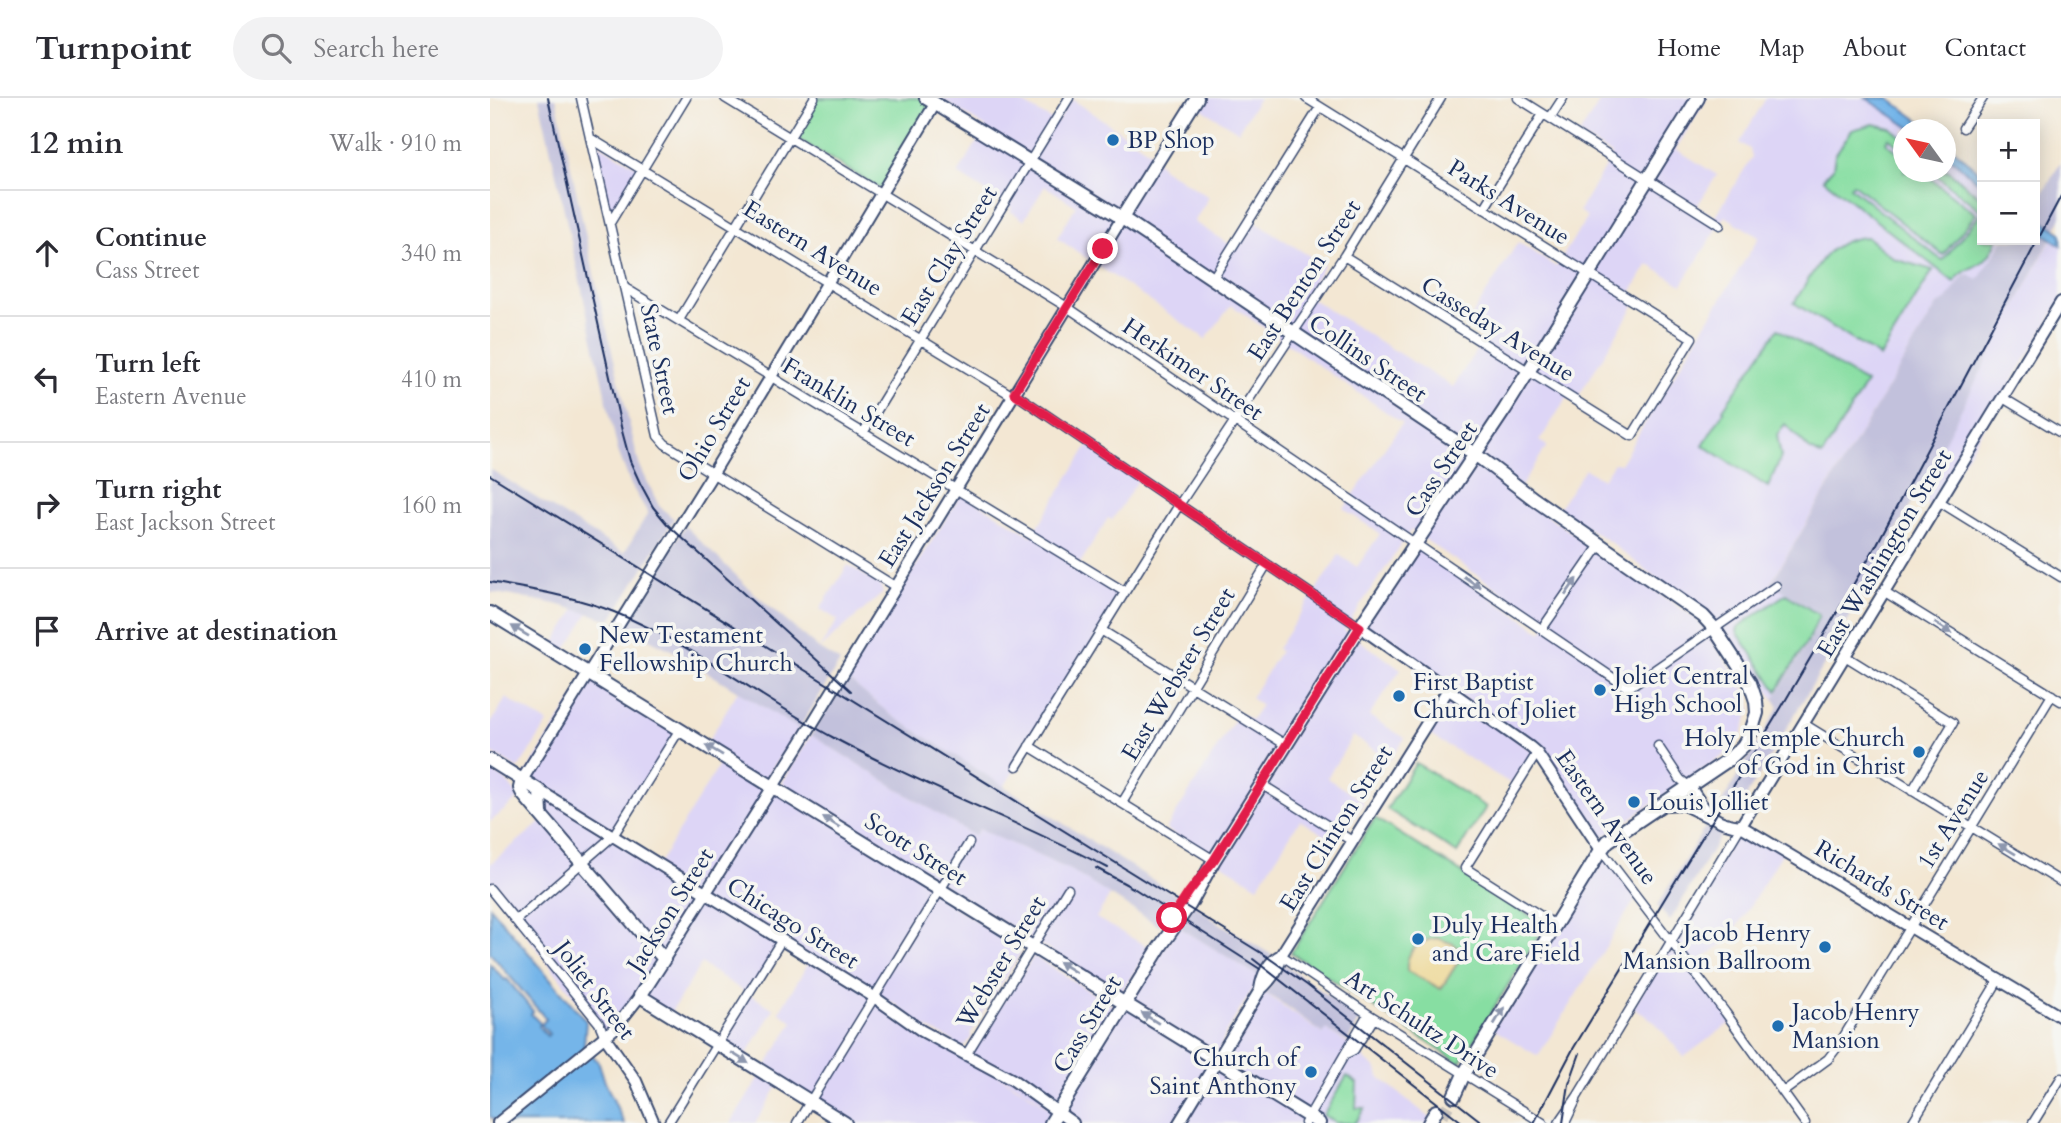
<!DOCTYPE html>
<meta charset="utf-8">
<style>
:root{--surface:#fff;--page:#f2f2f3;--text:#2b2b33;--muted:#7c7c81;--line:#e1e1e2}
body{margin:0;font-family:Cardo,serif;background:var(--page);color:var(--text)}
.controls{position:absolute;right:21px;top:21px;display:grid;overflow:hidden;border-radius:0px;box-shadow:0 4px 18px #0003}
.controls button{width:63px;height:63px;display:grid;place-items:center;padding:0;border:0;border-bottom:2px solid var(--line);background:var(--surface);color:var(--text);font:35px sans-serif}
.compass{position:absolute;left:1403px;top:21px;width:63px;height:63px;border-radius:50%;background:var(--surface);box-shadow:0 4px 18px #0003;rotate:303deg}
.stop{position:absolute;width:21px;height:21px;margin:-16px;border:5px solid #e11d48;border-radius:50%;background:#fff}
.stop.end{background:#e11d48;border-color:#fff;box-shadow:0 2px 7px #0008}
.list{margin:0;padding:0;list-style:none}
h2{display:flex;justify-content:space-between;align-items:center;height:91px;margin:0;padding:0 28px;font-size:30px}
h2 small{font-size:23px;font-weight:400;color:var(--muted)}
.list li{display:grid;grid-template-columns:46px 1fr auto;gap:21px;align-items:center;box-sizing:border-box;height:126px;padding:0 28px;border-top:2px solid var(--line)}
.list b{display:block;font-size:26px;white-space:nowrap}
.list p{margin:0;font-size:23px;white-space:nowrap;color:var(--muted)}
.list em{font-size:23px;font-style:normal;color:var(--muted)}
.icon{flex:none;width:38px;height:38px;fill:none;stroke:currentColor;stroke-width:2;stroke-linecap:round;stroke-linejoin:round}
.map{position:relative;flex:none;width:1571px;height:1025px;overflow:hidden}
header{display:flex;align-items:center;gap:42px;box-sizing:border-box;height:98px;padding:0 35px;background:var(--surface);border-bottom:2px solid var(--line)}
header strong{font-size:33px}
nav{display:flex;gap:38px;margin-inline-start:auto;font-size:24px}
.search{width:490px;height:63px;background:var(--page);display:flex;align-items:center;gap:18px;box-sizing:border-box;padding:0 24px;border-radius:38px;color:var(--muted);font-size:26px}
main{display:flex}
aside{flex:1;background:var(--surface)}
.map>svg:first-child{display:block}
.built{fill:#ddd5f6}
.industrial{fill:#c2c1dc}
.green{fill:#87dea2;stroke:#518680;stroke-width:2}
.sand{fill:#eeda9e;stroke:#84847e;stroke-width:2}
.water{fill:#74b5e9;stroke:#4872a4;stroke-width:2}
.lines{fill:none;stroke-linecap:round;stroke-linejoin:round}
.primary-tunnel{stroke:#c8c2bc;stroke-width:12;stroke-dasharray:12 6;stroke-linecap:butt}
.street-casing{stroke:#3b4b70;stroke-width:11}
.secondary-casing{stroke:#3b4b70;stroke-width:14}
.primary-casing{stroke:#3b4b70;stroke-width:16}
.street{stroke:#fff;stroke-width:8}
.secondary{stroke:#fff;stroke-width:10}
.primary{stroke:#fff;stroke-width:12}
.rail{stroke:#1b2f5e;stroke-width:2}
.oneway{fill:#8d97ae}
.route{stroke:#e11d48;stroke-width:9}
.poi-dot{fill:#1f6fb2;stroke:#f6f6f2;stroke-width:2.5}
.labels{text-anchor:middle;stroke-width:7;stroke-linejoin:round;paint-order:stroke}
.poi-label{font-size:24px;fill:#1b2f5e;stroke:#f6f6f2;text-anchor:start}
.street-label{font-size:24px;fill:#1b2f5e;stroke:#f6f6f2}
</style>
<header>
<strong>Turnpoint</strong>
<div class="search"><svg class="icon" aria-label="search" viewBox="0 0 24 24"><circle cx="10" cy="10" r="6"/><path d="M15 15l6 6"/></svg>Search here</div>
<nav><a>Home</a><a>Map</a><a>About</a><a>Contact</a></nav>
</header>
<main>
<aside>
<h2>12 min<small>Walk · 910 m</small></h2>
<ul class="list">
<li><svg class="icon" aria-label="ahead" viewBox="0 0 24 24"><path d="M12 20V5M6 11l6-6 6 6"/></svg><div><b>Continue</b><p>Cass Street</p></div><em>340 m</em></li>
<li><svg class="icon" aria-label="left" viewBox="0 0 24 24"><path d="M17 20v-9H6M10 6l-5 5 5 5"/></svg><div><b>Turn left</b><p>Eastern Avenue</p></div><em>410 m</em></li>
<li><svg class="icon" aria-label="right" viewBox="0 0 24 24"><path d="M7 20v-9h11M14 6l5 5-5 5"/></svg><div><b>Turn right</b><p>East Jackson Street</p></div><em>160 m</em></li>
<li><svg class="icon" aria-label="arrive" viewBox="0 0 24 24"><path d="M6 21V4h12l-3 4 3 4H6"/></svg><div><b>Arrive at destination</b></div></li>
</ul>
</aside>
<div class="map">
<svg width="1571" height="1025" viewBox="0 0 1571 1025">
<rect width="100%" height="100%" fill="#f6f6f2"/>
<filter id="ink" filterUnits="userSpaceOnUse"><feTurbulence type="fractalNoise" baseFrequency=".0143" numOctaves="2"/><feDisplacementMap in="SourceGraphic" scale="14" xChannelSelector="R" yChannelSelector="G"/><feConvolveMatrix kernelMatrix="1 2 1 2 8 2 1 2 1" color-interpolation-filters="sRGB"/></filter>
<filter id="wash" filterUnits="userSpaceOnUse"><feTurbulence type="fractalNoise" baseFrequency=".00686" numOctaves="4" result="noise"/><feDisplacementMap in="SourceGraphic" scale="28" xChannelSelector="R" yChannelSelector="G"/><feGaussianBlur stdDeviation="1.57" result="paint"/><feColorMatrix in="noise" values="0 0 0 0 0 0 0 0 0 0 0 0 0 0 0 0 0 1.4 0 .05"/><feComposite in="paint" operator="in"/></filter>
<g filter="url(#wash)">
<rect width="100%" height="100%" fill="#f3e7d3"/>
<path class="built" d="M449,0H524L567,25L582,1L662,55L673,70L719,99L704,124L742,148L759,120L834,167L815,197L963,289L996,237L977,226L1028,144L1066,169L1097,119L1089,113L1122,57L1089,37L1112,0H1217L1186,51L1227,77L1207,108L1225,119L1262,59L1260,51L1249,45L1276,0H1376L1422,31L1414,32V74H1456V56L1492,87V142H1514L1488,183L1474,177L1456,204L1447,207L1281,484L1333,515L1324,536L1284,601L1237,535L1120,444L1068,411L1095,371L1113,381L1124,365L1130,366L1269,139L1235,118L1192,187L1158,166L1139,198L1147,203L1085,304L1077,299L1050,343L1057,348L1026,396L1206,521L1214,530L1258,597L1261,611L1250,640L1236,656L1114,738H1110L1049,654L873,529L926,449L1052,534L1058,525L921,432L854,532L911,571L879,618L915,640L900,662L863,638L837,680L874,704L848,745L810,722L768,788L676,731L749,615L761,622L771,607L761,600L790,553L787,551L849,457L867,469L890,436L854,411L912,325L741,207L716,241L567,140L586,108L555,88L534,122L520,113L522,110L468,76L496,29Z
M719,0H769L748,33L712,11Z
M101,42L152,71L120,123Z
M1561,141L1571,147V203L1444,411L1424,400Z
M599,346L649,381L622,422L618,420L589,467L633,494L514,689L401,617L356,580L472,395L542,438Z
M358,467L390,487L393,495L329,551L348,522L330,511Z
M86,511L99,514L72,558L61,551Z
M99,575L190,631L122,738L168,767L235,657L217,645L248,593L309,631L277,678L329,716L292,685L321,637L484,738L489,731L580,772L620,797L606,820L660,850L630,896L455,788L449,799L529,850L530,856L481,934V940L475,948L471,950L465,948L463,943L427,925L405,905L384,899L567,1014L561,1025H356L273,973L303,924L289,914L321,861L293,843L259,896L284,911L254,961L229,946L258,896L211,866L180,916L150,897L115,938L0,790V766L55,721L51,715V693L32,682Z
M961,593L1045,655L1025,688L935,634Z
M16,600L58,625L28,671L0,654V626Z
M0,672L15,682L30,699L0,724Z
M1251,729L1293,754L1239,842L1202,868L1243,923L1194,959L1164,923L1143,910Z
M1111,754L1146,800L1048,958L1003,931Z
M689,829L770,879L735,936L727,961L636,905Z
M544,858L623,908L624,913L568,1013L477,957Z
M775,895L833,936L836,931L870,954V957L887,971L889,979L944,1023L943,1025H690Z
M635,905L726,962L688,1025H563Z
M272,975L290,985L265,1025H241Z"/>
<path class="industrial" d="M49,0H66L108,195L149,366L169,408L184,421L121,522L66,506L0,494V371L134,455L158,415L141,387L128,353Z
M1571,64V121L1440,371L1333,569L1247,714L1229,709L1289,609L1284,601L1324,536L1331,516L1281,485L1447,207L1456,203L1474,177L1479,176L1488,182L1514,142H1545L1546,106Z
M195,428L267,498L329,551L350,564L309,631L183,553L133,528Z
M356,580L401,617L688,798L669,828L580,772L489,731L484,738L321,637Z
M1215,729L1232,735L1180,823L1167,808Z
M704,806L721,820L782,857L770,879L689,829Z
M794,866L871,921L857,944L836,931L833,936L798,909L775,895Z"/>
<path class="green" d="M326,0H431L442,7L392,92L303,38Z
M1383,26L1401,30L1413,40V51L1399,40L1396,44L1413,58L1414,74H1432L1486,116L1453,157L1363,86L1360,89L1449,160L1453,162L1491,115L1490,112L1442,74H1456V71L1492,101V142H1507C1494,175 1479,163 1464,184L1333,81L1343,70L1345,57L1362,32Z
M1377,139L1404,161L1443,172L1390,259L1304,205C1325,173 1335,141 1377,139Z
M1288,231L1376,285L1332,358L1319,351L1295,326L1287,337L1291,359L1278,389L1213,347L1234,313L1233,311Z
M1296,496L1329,517L1321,537L1287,593L1247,534L1248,529Z
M926,665L996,709L967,755L897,711Z
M885,720L1055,827L970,965L801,855Z
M857,978L867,985L866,1010H875L865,1025H846L833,1017Z"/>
<path class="sand" d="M947,840L964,846L973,856L951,891L917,873C915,854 928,842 947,840Z"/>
<path class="water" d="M1376,0H1398L1441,31H1422Z
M1456,44L1492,77V87L1456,56Z
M1545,117L1571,135V147L1545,130Z
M0,809L96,923L94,947L109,965L115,984L134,1025H7L0,1018V866L15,882L17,881L43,913L41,916L50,925L49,929L57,938L59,936L51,927L56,921L0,855Z"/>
</g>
<g filter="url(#ink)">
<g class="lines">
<path class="primary-tunnel" d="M952,1018L964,998"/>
<defs>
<path id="street" d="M91,0L168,338L175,346L406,489
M235,0L577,209L1138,590L1286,488
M816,0L1202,240L1142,338L854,158
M1028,0L1230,127
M1060,20L1073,0
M1473,30L1493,0
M100,40L523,298
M994,111L1053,16
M120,125L196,0
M723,180L830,9
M135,190L635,494
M189,222L324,0
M524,295L870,529
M1513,300L1571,335
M373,335L579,0
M1450,404L1571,479
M1395,494L1571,603
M1052,531L1110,447
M611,532L796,647
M1355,558L1463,625L1422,693
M1314,626L1571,784
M539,648L724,762
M1168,648L1190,681L1200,689
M1047,655L975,770L1065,827
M527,668L689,407L854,158L951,0
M771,686L862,743
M632,705L777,466
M1111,752L1235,914L1315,1025
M0,791L109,925L115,939
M26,822L123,738L190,631
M791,857L878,916L1053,1025
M858,955L864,952L884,920
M476,957L578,791
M1293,994L1338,961L1348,948L1562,597
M178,1025L291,843
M307,1025L479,745
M815,1025L878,916
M1069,1025L1087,999L1251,728
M1075,1025L1086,1002
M1422,1025L1509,881
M1543,1025L1571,980"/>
<path id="secondary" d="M870,529L1040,649L1047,655L1111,752
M32,682L223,375L445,6
M1200,689C1216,713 1220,725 1251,728L1571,919
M50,693L384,899L432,933L523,982L583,1025
M1251,728L1571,204
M174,861L308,649L632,120
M770,891C772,878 778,863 791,857
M115,939L146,983L164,1025
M8,1025L125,930L150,898
M689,1025L770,892C780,883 790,871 791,857L959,590"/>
<path id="primary" d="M436,0L632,120L986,357L1044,401L1213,518L1224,530L1260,585L1266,603L1267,615L1261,634L1253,648L1238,662L1118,743L1111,752L974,976L964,998
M632,120L707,0
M0,515L829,1025
M0,662L50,693L51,715
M32,682L30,690L33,696L174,861L150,898L355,1025
M1175,706L1192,705L1219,718
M561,1025L670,849L700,806L724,762L870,529L1015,311L1208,0
M939,1025L946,1013"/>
</defs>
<use href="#street" class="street-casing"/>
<use href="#secondary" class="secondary-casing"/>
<use href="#primary" class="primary-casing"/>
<use href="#street" class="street"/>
<use href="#secondary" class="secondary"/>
<use href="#primary" class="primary"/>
<path class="rail" d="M58,0L132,333L140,363L150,385L163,409L178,427L361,593
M0,377L776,858L817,887L993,1025
M0,484C42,492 84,498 124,514C203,546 270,600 344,640C433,688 529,723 618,770
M606,770L645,791L770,871
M763,861L973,1025
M1044,1025L1083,951L1291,610L1387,446L1571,98
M1073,1025L1079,986L1090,955"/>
</g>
<defs><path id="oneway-solid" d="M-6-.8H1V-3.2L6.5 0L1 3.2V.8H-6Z" transform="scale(1.75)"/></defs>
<g class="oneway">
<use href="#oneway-solid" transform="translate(982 484) rotate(34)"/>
<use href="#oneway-solid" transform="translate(1081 489) rotate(-55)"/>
<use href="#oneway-solid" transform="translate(1453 530) rotate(32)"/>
<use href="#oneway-solid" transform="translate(30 533) rotate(-149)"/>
<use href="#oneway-solid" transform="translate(224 652) rotate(-149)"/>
<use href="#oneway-solid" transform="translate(341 724) rotate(-148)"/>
<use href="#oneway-solid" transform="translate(1517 751) rotate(-149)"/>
<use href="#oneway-solid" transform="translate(577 869) rotate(-148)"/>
<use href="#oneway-solid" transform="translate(1009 918) rotate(-59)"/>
<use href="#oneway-solid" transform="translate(660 920) rotate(-148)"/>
<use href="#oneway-solid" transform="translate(250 960) rotate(32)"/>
</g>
</g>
<g class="lines" filter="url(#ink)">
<path class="route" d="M613,151L524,295L870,529L724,762L699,794L682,820"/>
</g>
<g class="poi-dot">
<circle cx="623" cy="42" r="7"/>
<circle cx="95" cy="551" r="7"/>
<circle cx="1110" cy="592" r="7"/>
<circle cx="909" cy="598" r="7"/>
<circle cx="1429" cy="654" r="7"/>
<circle cx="1144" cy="704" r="7"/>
<circle cx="928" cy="841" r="7"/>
<circle cx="1335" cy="849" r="7"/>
<circle cx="1288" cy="928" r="7"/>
<circle cx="821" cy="974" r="7"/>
</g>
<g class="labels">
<g class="poi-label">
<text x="637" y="50">BP Shop</text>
<text x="109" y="545">New Testament<tspan x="109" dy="28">Fellowship Church</tspan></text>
<text x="1124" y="586">Joliet Central<tspan x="1124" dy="28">High School</tspan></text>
<text x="923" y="592">First Baptist<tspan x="923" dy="28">Church of Joliet</tspan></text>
<text x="1415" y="648" text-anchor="end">Holy Temple Church<tspan x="1415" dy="28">of God in Christ</tspan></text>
<text x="1158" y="712">Louis Jolliet</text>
<text x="942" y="835">Duly Health<tspan x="942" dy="28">and Care Field</tspan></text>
<text x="1321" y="843" text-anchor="end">Jacob Henry<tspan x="1321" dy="28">Mansion Ballroom</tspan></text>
<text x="1302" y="922">Jacob Henry<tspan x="1302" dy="28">Mansion</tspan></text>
<text x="807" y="968" text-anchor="end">Church of<tspan x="807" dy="28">Saint Anthony</tspan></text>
</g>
<g class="street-label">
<text transform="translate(1019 104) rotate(32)" y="8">Parks Avenue</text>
<text transform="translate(323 150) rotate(32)" y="8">Eastern Avenue</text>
<text transform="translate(459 157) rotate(-58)" y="8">East Clay Street</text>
<text transform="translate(814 182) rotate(-57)" y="8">East Benton Street</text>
<text transform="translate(1008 231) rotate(32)" y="8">Casseday Avenue</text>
<text transform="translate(878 260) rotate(34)" y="8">Collins Street</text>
<text transform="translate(170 261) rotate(78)" y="8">State Street</text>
<text transform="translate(703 271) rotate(34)" y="8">Herkimer Street</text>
<text transform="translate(359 304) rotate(31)" y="8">Franklin Street</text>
<text transform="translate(224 331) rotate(-59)" y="8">Ohio Street</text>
<text transform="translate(951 371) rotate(-56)" y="8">Cass Street</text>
<text transform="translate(444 387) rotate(-58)" y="8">East Jackson Street</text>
<text transform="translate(1394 455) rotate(-59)" y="8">East Washington Street</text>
<text transform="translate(688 576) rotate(-59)" y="8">East Webster Street</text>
<text transform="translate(1117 719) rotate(55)" y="8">Eastern Avenue</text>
<text transform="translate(1463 721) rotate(-58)" y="8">1st Avenue</text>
<text transform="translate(846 730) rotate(-58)" y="8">East Clinton Street</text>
<text transform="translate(426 751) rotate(32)" y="8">Scott Street</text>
<text transform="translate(1392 787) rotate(31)" y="8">Richards Street</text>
<text transform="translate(180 812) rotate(-58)" y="8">Jackson Street</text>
<text transform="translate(303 825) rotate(32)" y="8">Chicago Street</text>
<text transform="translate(511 864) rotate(-59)" y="8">Webster Street</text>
<text transform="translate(105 892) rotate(53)" y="8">Joliet Street</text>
<text transform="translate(597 926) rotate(-59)" y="8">Cass Street</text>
<text transform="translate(932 926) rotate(33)" y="8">Art Schultz Drive</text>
</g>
</g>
</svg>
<div class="controls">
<button>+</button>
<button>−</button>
</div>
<svg class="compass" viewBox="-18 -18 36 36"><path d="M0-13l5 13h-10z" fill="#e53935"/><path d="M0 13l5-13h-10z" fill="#7c7c81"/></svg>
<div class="stop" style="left:682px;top:820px"></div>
<div class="stop end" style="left:613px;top:151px"></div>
</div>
</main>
